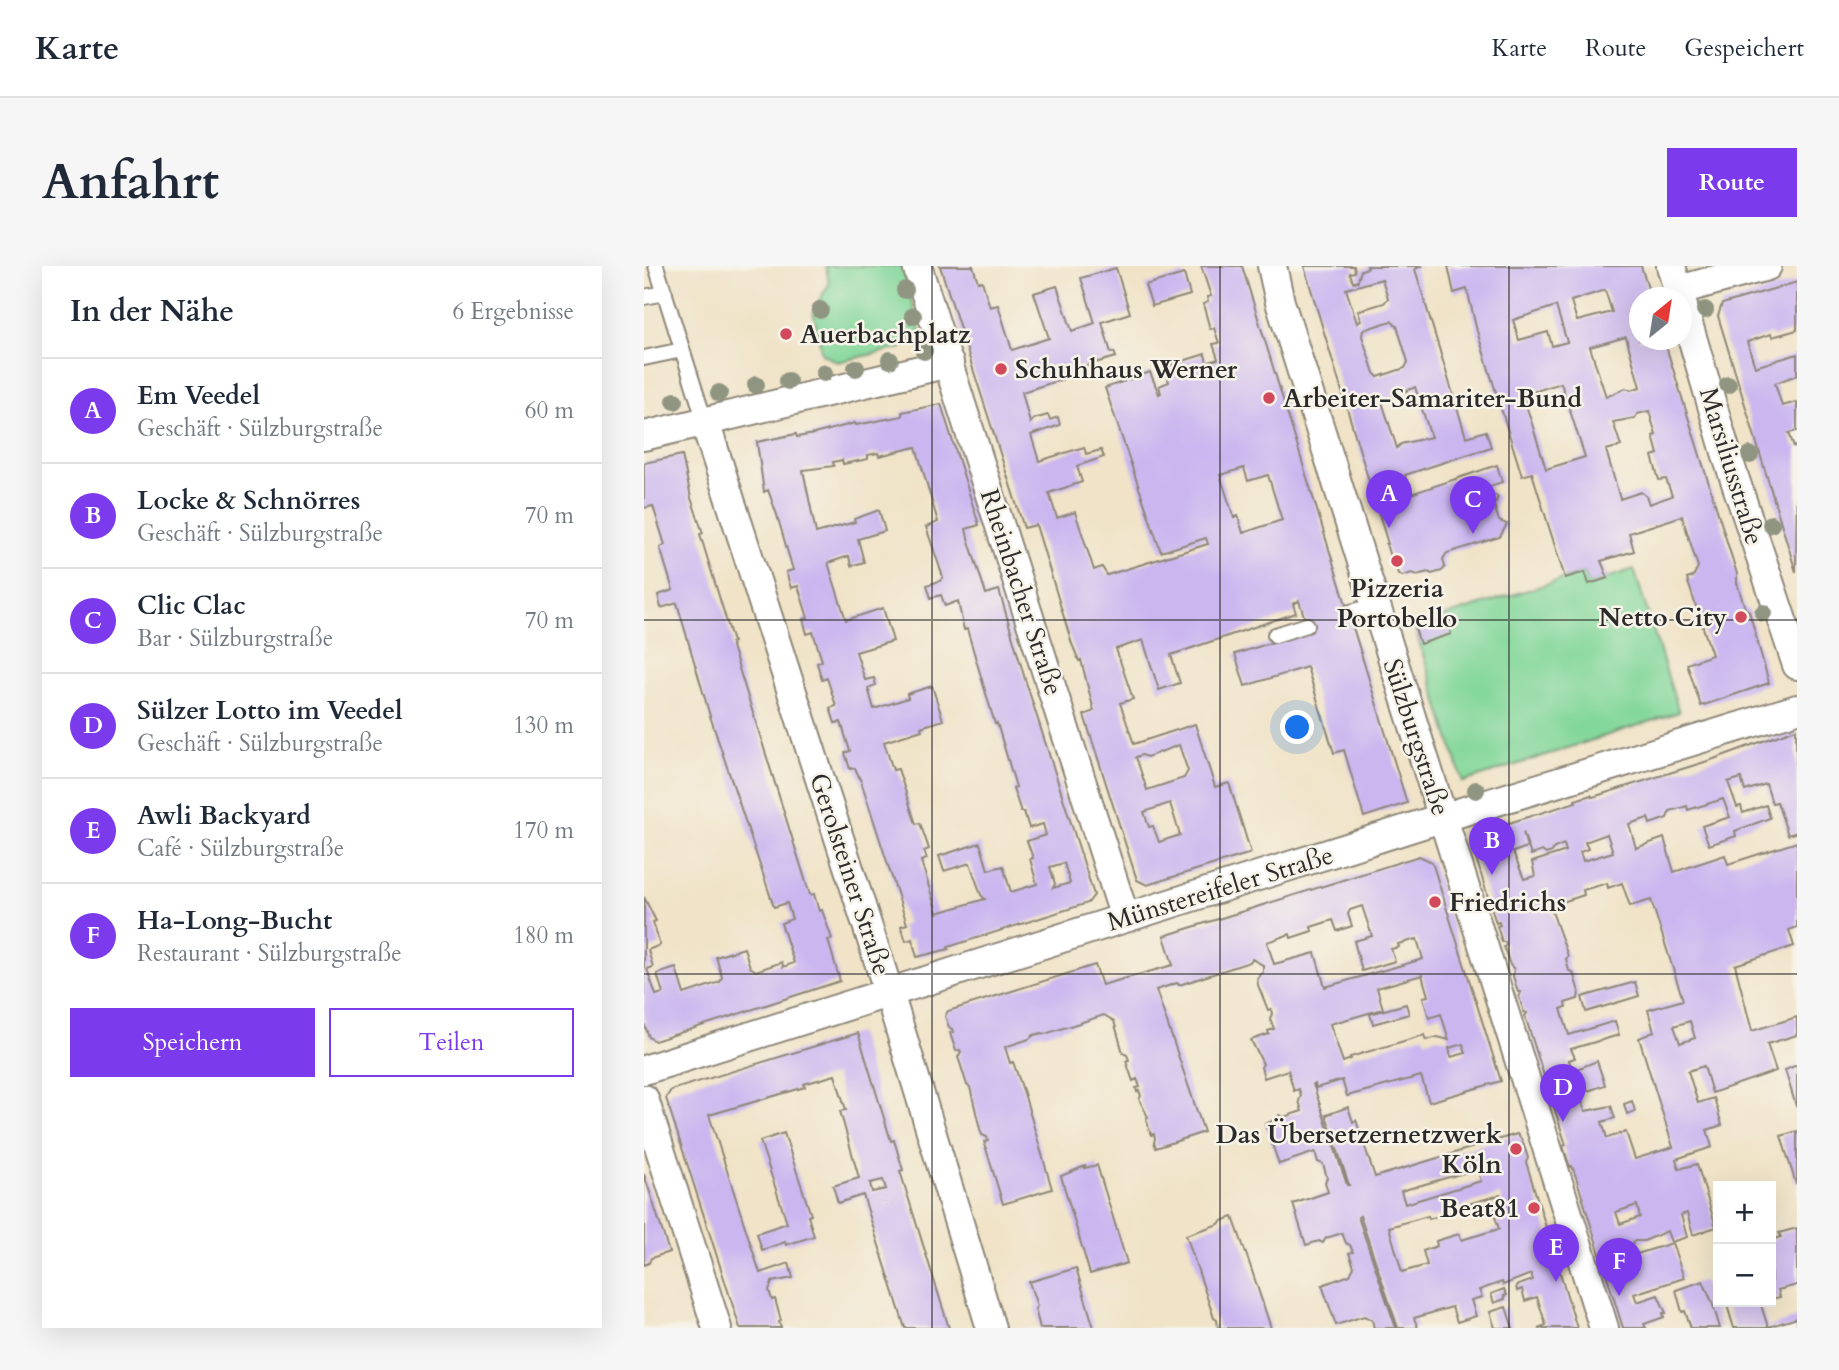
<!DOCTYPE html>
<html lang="de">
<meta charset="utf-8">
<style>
:root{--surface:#fff;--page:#f6f6f7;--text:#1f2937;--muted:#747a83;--line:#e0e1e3;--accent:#7c3aed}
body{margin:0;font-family:Cardo,serif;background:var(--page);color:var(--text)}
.controls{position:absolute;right:21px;bottom:21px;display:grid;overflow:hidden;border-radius:0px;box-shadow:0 7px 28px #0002}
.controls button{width:63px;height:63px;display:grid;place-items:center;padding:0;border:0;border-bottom:2px solid var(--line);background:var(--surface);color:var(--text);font:35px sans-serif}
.compass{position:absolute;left:985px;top:21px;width:63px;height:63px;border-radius:50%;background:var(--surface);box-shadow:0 7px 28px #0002;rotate:30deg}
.you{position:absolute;left:654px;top:462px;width:24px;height:24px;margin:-18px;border:5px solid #fff;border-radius:50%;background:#1a73e8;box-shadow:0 0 0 10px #1a73e833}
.badge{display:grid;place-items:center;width:46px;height:46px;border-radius:50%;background:var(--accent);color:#fff;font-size:23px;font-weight:700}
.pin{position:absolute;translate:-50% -58px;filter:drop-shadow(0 2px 4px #0008)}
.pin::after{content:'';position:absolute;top:37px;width:24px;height:21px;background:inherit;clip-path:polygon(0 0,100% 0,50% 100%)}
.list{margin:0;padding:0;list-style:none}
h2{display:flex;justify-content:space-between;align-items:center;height:91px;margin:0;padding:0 28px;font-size:30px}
h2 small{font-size:23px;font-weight:400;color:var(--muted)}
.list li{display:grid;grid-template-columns:46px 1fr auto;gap:21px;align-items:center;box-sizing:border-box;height:105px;padding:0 28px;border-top:2px solid var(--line)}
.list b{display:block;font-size:26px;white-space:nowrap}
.list p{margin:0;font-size:23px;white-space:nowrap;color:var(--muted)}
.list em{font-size:23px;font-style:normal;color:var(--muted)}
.actions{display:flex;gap:14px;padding:21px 28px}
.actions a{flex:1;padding:16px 0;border:2px solid var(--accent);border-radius:0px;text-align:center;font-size:24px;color:var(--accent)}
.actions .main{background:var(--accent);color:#fff}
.map{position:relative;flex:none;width:1153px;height:1062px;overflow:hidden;border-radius:0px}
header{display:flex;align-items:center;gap:42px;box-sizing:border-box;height:98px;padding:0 35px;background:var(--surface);border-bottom:2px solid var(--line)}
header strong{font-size:33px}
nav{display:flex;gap:38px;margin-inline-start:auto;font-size:24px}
.intro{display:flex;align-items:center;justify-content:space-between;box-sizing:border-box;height:168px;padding:0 42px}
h1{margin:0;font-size:49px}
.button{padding:18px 32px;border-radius:0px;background:var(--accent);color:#fff;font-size:24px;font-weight:700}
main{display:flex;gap:42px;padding:0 42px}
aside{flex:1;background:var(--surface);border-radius:0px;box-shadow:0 7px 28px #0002}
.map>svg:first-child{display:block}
.green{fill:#82d79a;stroke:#568162;stroke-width:2}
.building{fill:#cbb6f0;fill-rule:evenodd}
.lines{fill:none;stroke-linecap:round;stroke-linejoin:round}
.lane-casing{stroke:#8e8779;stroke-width:18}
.street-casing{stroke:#8e8779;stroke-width:32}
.lane{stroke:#fff;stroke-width:14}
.street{stroke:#fff;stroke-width:28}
.tree{fill:#909581}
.grid{fill:none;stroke:#2b2b2b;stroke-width:2;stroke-opacity:0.55}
.poi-dot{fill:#d1495b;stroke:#f7f3e8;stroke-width:2.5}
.labels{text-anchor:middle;stroke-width:5;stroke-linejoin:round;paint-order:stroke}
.poi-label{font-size:26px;font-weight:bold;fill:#2b2b2b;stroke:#f7f3e8;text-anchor:start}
.street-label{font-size:26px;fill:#2b2b2b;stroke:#f7f3e8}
</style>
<header>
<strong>Karte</strong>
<nav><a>Karte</a><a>Route</a><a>Gespeichert</a></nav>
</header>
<div class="intro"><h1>Anfahrt</h1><a class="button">Route</a></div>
<main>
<aside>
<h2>In der Nähe<small>6 Ergebnisse</small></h2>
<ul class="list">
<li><span class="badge">A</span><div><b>Em Veedel</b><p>Geschäft · Sülzburgstraße</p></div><em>60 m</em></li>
<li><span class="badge">B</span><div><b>Locke &amp; Schnörres</b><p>Geschäft · Sülzburgstraße</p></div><em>70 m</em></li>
<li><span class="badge">C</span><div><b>Clic Clac</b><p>Bar · Sülzburgstraße</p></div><em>70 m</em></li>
<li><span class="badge">D</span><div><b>Sülzer Lotto im Veedel</b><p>Geschäft · Sülzburgstraße</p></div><em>130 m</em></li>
<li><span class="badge">E</span><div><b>Awli Backyard</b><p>Café · Sülzburgstraße</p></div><em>170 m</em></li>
<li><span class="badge">F</span><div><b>Ha-Long-Bucht</b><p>Restaurant · Sülzburgstraße</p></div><em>180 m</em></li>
</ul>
<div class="actions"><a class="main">Speichern</a><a>Teilen</a></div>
</aside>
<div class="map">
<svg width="1153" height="1062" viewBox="0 0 1153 1062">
<rect width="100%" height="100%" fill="#f7f3e8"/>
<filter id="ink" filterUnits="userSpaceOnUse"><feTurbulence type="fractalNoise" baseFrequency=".0143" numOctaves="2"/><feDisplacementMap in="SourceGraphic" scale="14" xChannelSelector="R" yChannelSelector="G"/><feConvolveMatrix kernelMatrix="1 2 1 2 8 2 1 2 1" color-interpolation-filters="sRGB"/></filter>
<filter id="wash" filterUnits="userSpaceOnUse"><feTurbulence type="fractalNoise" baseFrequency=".00686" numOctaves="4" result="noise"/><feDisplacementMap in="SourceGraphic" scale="28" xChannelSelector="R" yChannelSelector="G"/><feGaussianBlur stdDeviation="1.57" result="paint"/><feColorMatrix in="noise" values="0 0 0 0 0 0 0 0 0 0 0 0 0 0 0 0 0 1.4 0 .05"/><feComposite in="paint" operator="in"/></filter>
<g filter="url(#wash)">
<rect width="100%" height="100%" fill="#f0e3c7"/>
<path class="green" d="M182,0H258L277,67L257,82L193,96L178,88L169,45L185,18Z
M990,303L1035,446L819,516L770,360L941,306L945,318Z"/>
<g id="blocks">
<path class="building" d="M296,0H329L334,16L338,15L346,41L354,39L368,84L405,72L390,27L413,20L428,65L451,57L437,12L472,2L486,47L458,56L467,87L470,86L472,91L430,103L432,109L378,126L386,157L390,153L404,149L406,154L414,151L416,159L387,169L395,195L440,181L442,188L457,184L460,191L433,200L438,216L405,227L413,252L431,246L450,304L458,301L463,309L564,278L562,272L517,286L461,122L506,106L515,128L517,127L515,120L525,116L520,101L561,88L563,97L574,93L569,78L575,77L570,62L566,63L559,38L564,36L563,31L567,30L557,0H598L763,537L720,551L700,484L690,487L663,401L601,420L591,388L665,365L655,335L649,338L652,347L527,389L536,417L515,424L499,374L472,383L489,433L476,437L490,478L551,458L571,521L585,517L607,587L503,619L493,614L440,449L450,445L437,394L435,395L428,378L392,259L380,262ZM600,202L604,215L624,209L638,254L599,267L594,250L590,252L576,209ZM535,479L544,505L540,512L503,524L492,491L498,489L503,491ZM526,537L536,569L515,576L509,560L505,561L500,546Z
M660,0H710L711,6L706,7L709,16L714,15L717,4L724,2L723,0H778L771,3L822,171L842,165L847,181L761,209L767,228L853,199L858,216L844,221L846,226L854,231L850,239L855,255L863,258L856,271L803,287L799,293L801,301L798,305L788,308L784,306L773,309L768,307L758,310L754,308L749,291H746L742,278H744ZM738,13L744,32L740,37L714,45L717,55L713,57L702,23ZM747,55L753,60L764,96L761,102L734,111L730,107L718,70L719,64ZM771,121L787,171L757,178L753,182L737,133L742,134Z
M804,0H997L1007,32H995V74H1020L1093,308V317L1101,342L1105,345L1125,417L1057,440L1043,398L1068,389L1043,313L1049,311L1054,301L1038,250L985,267L990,285L957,295L964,312L945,318L941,306L921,312L888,207L878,210L833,65L823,23L810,27ZM961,24L968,46L933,55L927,35ZM912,40L923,76L908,80L904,66L875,74L869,54ZM982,71L996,121L987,124L982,122L962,131L946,81ZM917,117L941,191L902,203L879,129ZM1005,145L1012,169L1009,170L1014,188L1008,190L1015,214L1022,213L1028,230L1005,238L1002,230L997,226L976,233L962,184L977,180L969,156L991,152L993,148Z
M540,8L546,29L508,40L501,19Z
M1153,16V64L1128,71L1127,68L1103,76L1111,101L1153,88V109L1131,117L1138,140L1153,136V165L1145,167L1150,181L1153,180L1152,306L1074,50L1078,38Z
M297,138L335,259L322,263L324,272L342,328L355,324L381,413L450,629L444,637L304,681L305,683L273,691L268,673L262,675L257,660L263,658L217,515L211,502L206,503L201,487L206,485L197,456L191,457L186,442L192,440L183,412L178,414L173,397L178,395L169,366L163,368L159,353L164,352L154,320L147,322L142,306L149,304L133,249L124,224L120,226L113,176L152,168L153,171L170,168L211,157L212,159L258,150V146ZM272,181L294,256L282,261L299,311L296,315L283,319L287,332L297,329L301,340L314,335L320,364L323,363L351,458L353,457L372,521L369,522L377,546H380L385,562L399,558L402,569L383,575L389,592L386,593L393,618L367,626L359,600L344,604L336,577L295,590L300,605L326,597L337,629L341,633L293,647L277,595L283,593L280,585L285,583L276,557L272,558L254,503L249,504L240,476L278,464L277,461L299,454L288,420L263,428L264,432L230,443L224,422L232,419L230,412L221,414L212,386L249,375L239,342L202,354L184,297L205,290L207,300L220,296L214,273L241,265L235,244L210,253L211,256L172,267L159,204L190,200L189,196L198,194L199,198L224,193V189L234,187L235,190ZM420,597L426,617L409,622L411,618L406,601Z
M38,189L47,232L59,267L56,268L89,376L87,377L166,629L170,628L175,645L178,644L188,673L184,674L196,715L11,775L5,771L0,757V631L12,655L9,656L16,679L4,684L9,701L3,703L12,729L19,727L13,708L32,702L40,728L76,716L78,711L72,691L100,682L106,701L112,705L138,696L139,701L150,697L137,657L148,653L143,637L130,641L66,450L33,337L17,342L14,329L29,324L16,281L21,279L9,240L0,242V197Z
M802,352L807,368L776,378L771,362Z
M1152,463L1153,566L1144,569L1133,536L1128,537L1122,518L1101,525L1097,512L1084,516L1093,541L1097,540L1099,547L1122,539L1126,552L1091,565L1092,570L1065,579L1058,560L1086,551L1079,533L1044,544L1043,540L1026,545L1023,552L1006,558L1004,552L985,558L992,582L1020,572L1030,606L1081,589L1084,598L1153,576V661L1145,664L1150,680L1091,699L1108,765L1153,751V769L1123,778L1132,805L1068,827L1060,800L1044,805L1054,837L1070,832L1078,859L1063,864L1068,881L1032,893L1035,903L1053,898L1072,961L1049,969L1043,947L1037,949L1043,971L1027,976L1023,965L1000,975H990L988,979L993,988L1028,977L1040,1012L990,1028L993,1036L1014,1029L1022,1047H1019L1020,1051L1000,1058L1002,1062H979L932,911L928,900L926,901L919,880L922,879L881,750L883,747L880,746L875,731L877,726H874L869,710L870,703L866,699L860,681L862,679L861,676H858L853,660L856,659L855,656L852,657L827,576L833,567L932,536L931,534L947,529L948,531L952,530L1067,494ZM879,566L887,589L898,585L902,588L908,586L910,582L920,578L922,585L888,596L891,610L880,613L869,586L883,581ZM963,568L969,586L939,595L936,586L944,583L941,576ZM963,617L964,622L978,617L986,640L1007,634L1039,734L1004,744L1010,766L995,772L1029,881L991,893L982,866L963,872L958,856L971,852L967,840L941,845L935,825L943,822L944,825L961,819L953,795L928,805L925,794L931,792L927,783L975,769L971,755L925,769L917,743L922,741L921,737L934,733L935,726L929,706L925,705L922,693L924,690L906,640L940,629L939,624ZM1046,755L1051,772L1036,777L1030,760ZM993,939L996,951L976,958L972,946Z
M775,590L788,596L857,815L785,836L777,810L703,830L698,814L672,822L671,818H669L703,919H705L682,849L704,841L709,856L712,854L731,911L873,868L878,874L884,892L882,896L933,1062H894L902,1059L893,1031L881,1035L878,1023L873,1025L872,1020L889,1014L887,1008L859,1019L858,1016L835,1024L838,1031L827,1034L832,1050L813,1056L808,1041L770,1052L774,1062H754L716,950L714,951L752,1062H730L728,1054L720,1050L692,1059L678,1019L706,1009L710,1001L705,987L709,986L706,979L702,977L698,967L682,972L679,977L675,975L662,979L649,938L684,926L681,916L683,912L679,898L674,896L671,886L635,898L621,858L633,853L635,849L640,851L658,845L655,835L657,830L655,823L650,825L644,804L620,812L617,801L619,798L607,774L625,768L624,765L630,763L626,752L628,748L627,743L624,744L614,719L613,712L619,706V699L608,693L606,696L535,719L533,717L512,724L560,866L512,882L510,876L511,873L510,868L507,869L502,852L504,851L495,833L497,830L495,825L493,826L492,822L496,821L493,813L489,815L482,795L485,794L483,789L479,787L470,755L460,749L401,768L398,767L390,769L385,773L361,781L366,797L369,796L380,827L408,923L359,938L340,876L344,875L343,871L338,869L336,863L326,821L323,819L316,797L314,791L317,786L316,784L312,785L306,767L309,766L308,763L305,761L301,750L304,745L451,699L458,719L529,699L520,670ZM718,640L728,670L710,675L718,705L751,695L747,683L755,681L754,678L773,673L779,693L681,721L671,687L630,698L623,676L646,668L647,672L668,665L667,661L689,654L693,665L708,660L704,648L706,644ZM778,709L784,730L779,731L785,752L797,748L805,774L794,771L782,774L780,769L706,791L707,793L699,796L686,758L739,743L733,722ZM819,778L822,787L807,791L805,782ZM833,903L837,915L761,938L757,925ZM856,929L860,941L849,944L855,963L817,974L815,968L792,975L793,980L779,985L783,999L758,1006L745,961L784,950L785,953L820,942V939Z
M991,716L995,730L942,746L938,731Z
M762,738L765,748L729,758L726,748Z
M214,767L247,875L250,874L259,904L256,905L305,1062H261L219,929L194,937L189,920L215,912L196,845L202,844L191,809L160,818L161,821L65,849L116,1007L145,997L149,1012L128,1016L125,1024L128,1034L131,1033L137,1055L135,1056L137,1062H96L22,832L27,824ZM239,914L242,923L228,926L226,917Z
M1153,799V839L1152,840L1141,804Z
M988,835L991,845L983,848L980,838Z
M1153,865V918H1152L1137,870Z
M140,867L167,949L164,950L170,970L142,979L141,976L118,984L113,967L143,957L116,875Z
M453,899L483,997L446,1008L417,910L441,900V902Z
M0,908L25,986L7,992L5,997L0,999Z
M589,951L605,996L627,1062H574L573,1054L570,1052L542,969L575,958L577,955Z
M1153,962V1019L1134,1024L1136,1031L1127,1033V974L1137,971L1135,967Z
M432,1002L450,1062H396L391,1043L393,1040L385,1016Z
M1059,1015L1068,1036L1076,1062H1047L1041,1045L1038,1046L1032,1024Z
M860,1023L863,1029L860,1030L861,1033L850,1037L847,1028Z
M1082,1036H1116L1124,1061L1153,1052V1062H1090Z
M862,1041L869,1062H851L846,1046Z"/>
</g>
</g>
<g filter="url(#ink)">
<use href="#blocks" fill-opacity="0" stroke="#8e8779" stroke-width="2"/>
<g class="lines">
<defs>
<path id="lane" d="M12,0L61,156
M0,31L21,27
M0,92L38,84
M704,347L732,339
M631,369L663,359"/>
<path id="street" d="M273,0L481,652
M628,0L636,36L960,1062
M1027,0L1084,193L1153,399
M1035,24L1123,0
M61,156L245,727L347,1062
M0,170L305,97
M0,804L788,555L1153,443
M0,833L73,1062"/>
</defs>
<use href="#lane" class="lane-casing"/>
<use href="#street" class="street-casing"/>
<use href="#lane" class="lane"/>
<use href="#street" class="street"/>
</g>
<g class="tree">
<circle cx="261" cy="24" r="9"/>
<circle cx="176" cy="44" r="9"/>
<circle cx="1061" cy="44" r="9"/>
<circle cx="269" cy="50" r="9"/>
<circle cx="280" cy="85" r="9"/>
<circle cx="246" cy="94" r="9"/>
<circle cx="212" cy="102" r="9"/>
<circle cx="180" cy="107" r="9"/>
<circle cx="144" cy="115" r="9"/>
<circle cx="112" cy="119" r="9"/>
<circle cx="1084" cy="119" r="9"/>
<circle cx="75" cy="127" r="9"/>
<circle cx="31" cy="135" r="9"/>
<circle cx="1106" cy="189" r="9"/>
<circle cx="1127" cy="258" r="9"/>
<circle cx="1119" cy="347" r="9"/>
<circle cx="832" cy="524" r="9"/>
</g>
</g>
<path class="grid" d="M288,0V1062M576,0V1062M865,0V1062M0,354H1153M0,708H1153"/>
<g class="poi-dot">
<circle cx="142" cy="68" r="7"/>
<circle cx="357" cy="103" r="7"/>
<circle cx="625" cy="132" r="7"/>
<circle cx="753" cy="295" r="7"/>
<circle cx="1097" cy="351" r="7"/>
<circle cx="791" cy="636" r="7"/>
<circle cx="872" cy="883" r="7"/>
<circle cx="890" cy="942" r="7"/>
</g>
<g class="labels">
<g class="poi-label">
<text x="156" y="77">Auerbachplatz</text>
<text x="371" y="112">Schuhhaus Werner</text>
<text x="639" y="141">Arbeiter-Samariter-Bund</text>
<text x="753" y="331" text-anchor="middle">Pizzeria<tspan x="753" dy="30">Portobello</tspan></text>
<text x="1083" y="360" text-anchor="end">Netto City</text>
<text x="805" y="645">Friedrichs</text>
<text x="858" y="877" text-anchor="end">Das Übersetzernetzwerk<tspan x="858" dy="30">Köln</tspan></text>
<text x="876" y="951" text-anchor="end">Beat81</text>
</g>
<g class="street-label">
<text transform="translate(1088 200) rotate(73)" y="9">Marsiliusstraße</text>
<text transform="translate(378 326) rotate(72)" y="9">Rheinbacher Straße</text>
<text transform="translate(773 471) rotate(72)" y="9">Sülzburgstraße</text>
<text transform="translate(207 608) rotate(72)" y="9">Gerolsteiner Straße</text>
<text transform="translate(576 622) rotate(-17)" y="9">Münstereifeler Straße</text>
</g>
</g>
</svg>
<div class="controls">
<button>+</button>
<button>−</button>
</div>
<svg class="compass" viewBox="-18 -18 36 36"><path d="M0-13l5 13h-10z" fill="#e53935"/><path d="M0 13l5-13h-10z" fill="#747a83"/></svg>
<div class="you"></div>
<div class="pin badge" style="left:745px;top:262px">A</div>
<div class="pin badge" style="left:848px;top:609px">B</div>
<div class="pin badge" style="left:829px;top:268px">C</div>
<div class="pin badge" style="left:919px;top:856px">D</div>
<div class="pin badge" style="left:912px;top:1016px">E</div>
<div class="pin badge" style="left:975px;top:1030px">F</div>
</div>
</main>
